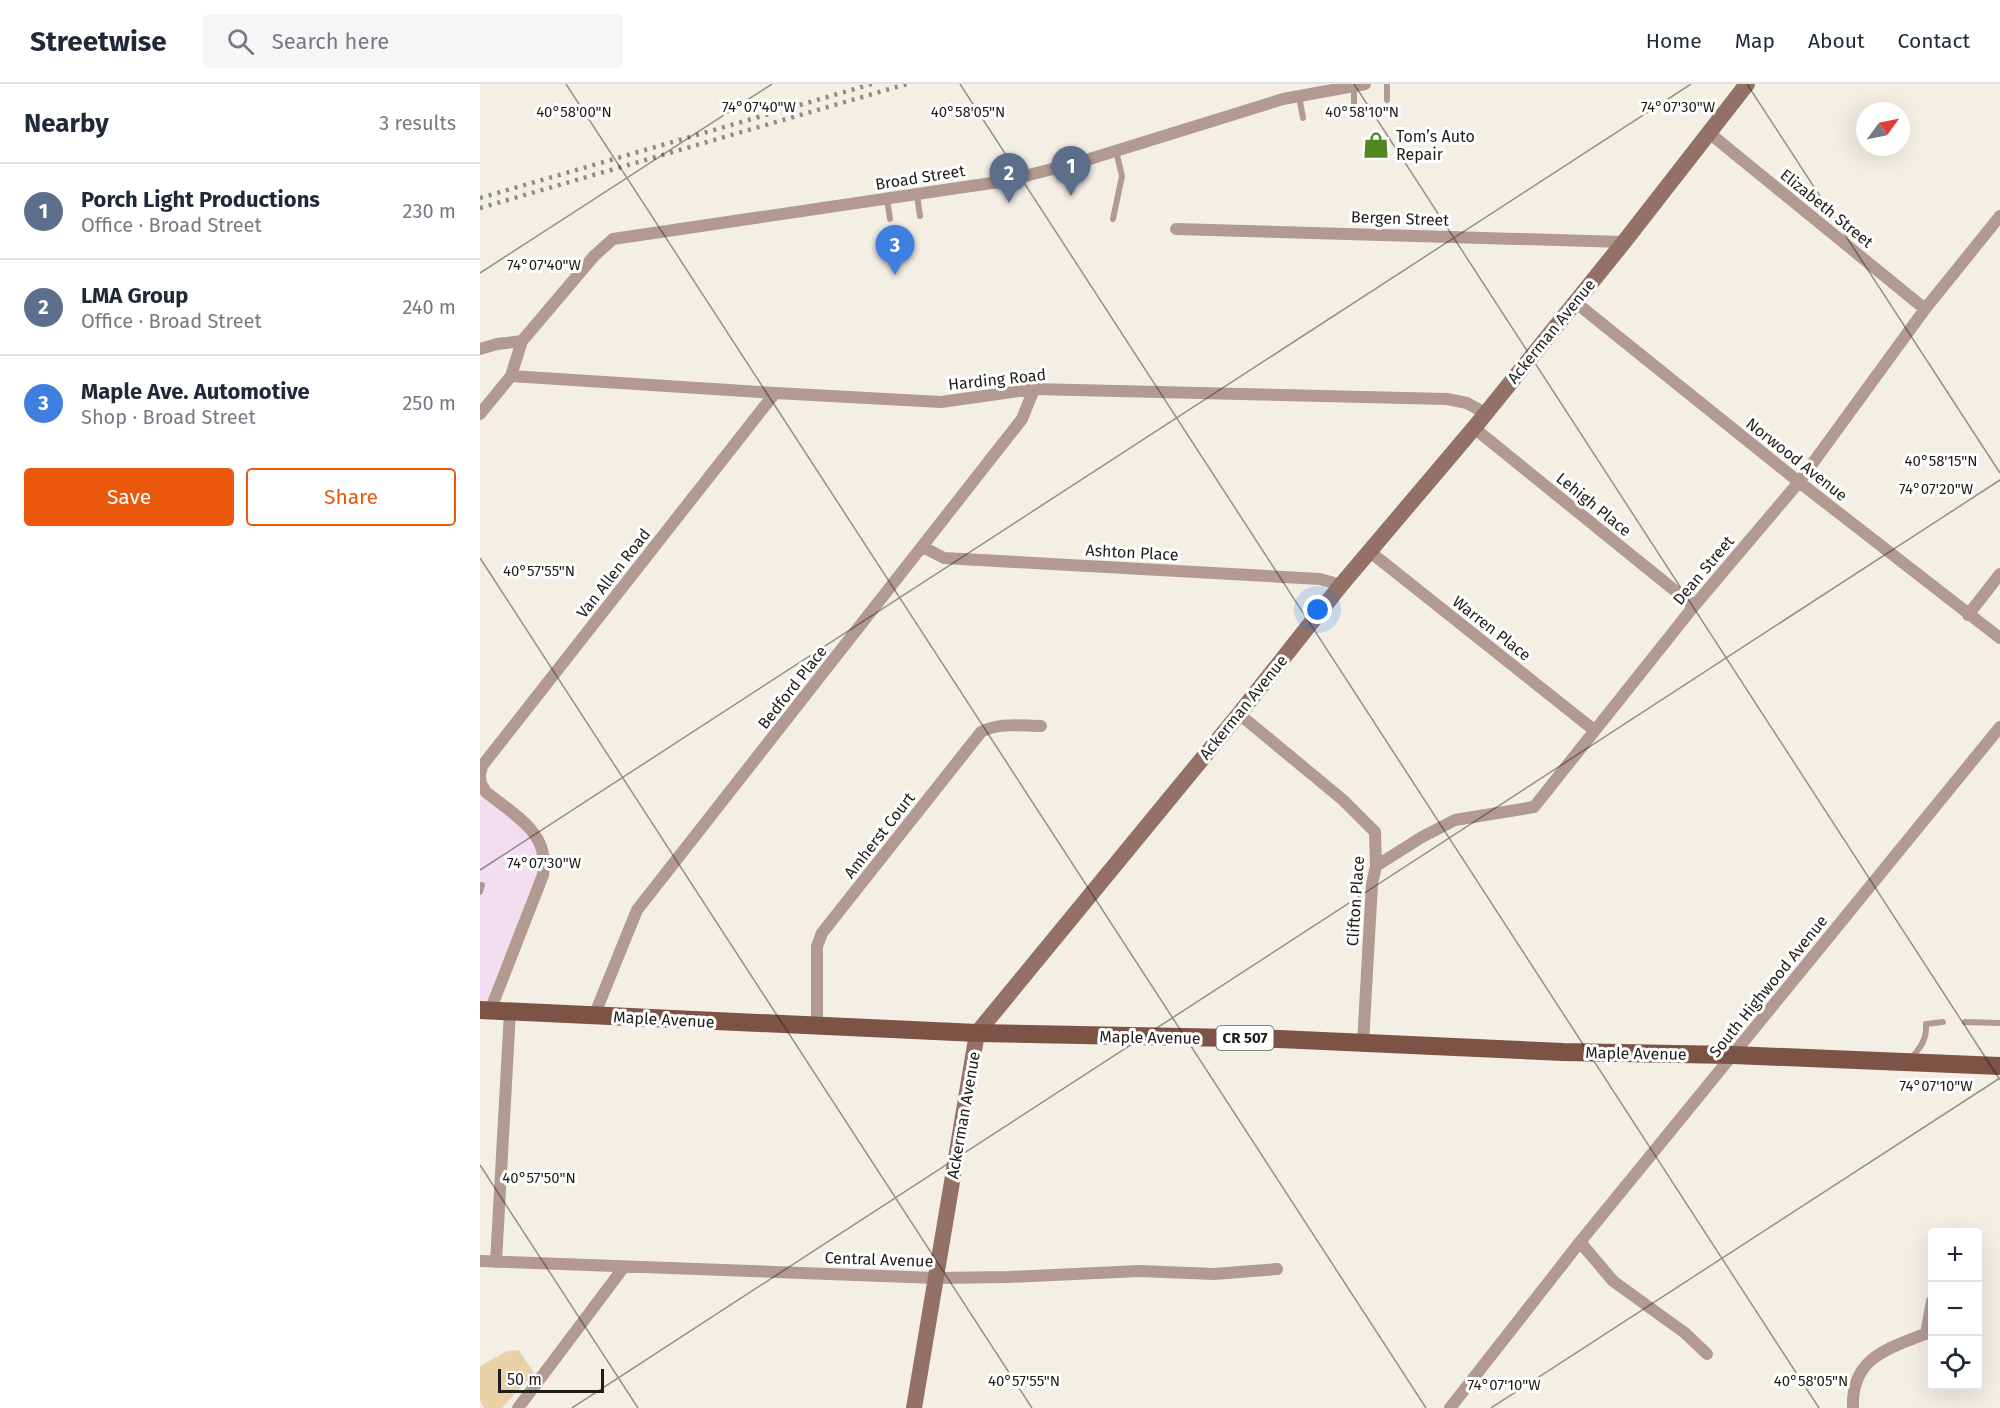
<!DOCTYPE html>
<meta charset="utf-8">
<style>
:root{--surface:#fff;--page:#f6f6f7;--text:#1f2937;--muted:#747a83;--line:#e0e1e3;--accent:#ea580c}
body{margin:0;font-family:"Fira Sans",sans-serif;background:var(--page);color:var(--text)}
.controls{position:absolute;right:18px;bottom:18px;display:grid;overflow:hidden;border-radius:6px;box-shadow:0 6px 24px #0002}
.controls button{width:54px;height:54px;display:grid;place-items:center;padding:0;border:0;border-bottom:2px solid var(--line);background:var(--surface);color:var(--text);font:30px sans-serif}
.compass{position:absolute;left:1376px;top:18px;width:54px;height:54px;border-radius:50%;background:var(--surface);box-shadow:0 6px 24px #0002;rotate:57deg}
.scale{position:absolute;left:18px;bottom:15px;width:106px;box-sizing:border-box;padding-left:6px;border:3px solid #1f1d1a;border-top:0;font-size:16px;line-height:21px;white-space:nowrap;color:#1f1d1a;-webkit-text-stroke:4px #fff;paint-order:stroke}
.you{position:absolute;left:838px;top:526px;width:21px;height:21px;margin:-15px;border:4px solid #fff;border-radius:50%;background:#1a73e8;box-shadow:0 0 0 9px #1a73e833}
.badge{display:grid;place-items:center;width:39px;height:39px;border-radius:50%;background:var(--accent);color:#fff;font-size:20px;font-weight:700}
.pin{position:absolute;translate:-50% -50px;filter:drop-shadow(0 2px 3px #0008)}
.pin::after{content:'';position:absolute;top:32px;width:21px;height:18px;background:inherit;clip-path:polygon(0 0,100% 0,50% 100%)}
.list{margin:0;padding:0;list-style:none}
h2{display:flex;justify-content:space-between;align-items:center;height:78px;margin:0;padding:0 24px;font-size:26px}
h2 small{font-size:20px;font-weight:400;color:var(--muted)}
.list li{display:grid;grid-template-columns:39px 1fr auto;gap:18px;align-items:center;box-sizing:border-box;height:96px;padding:0 24px;border-top:2px solid var(--line)}
.list b{display:block;font-size:22px;white-space:nowrap}
.list p{margin:0;font-size:20px;white-space:nowrap;color:var(--muted)}
.list em{font-size:20px;font-style:normal;color:var(--muted)}
.actions{display:flex;gap:12px;padding:18px 24px}
.actions a{flex:1;padding:14px 0;border:2px solid var(--accent);border-radius:6px;text-align:center;font-size:21px;color:var(--accent)}
.actions .main{background:var(--accent);color:#fff}
.icon{flex:none;width:33px;height:33px;fill:none;stroke:currentColor;stroke-width:2;stroke-linecap:round;stroke-linejoin:round}
.map{position:relative;flex:none;width:1520px;height:1324px;overflow:hidden}
header{display:flex;align-items:center;gap:36px;box-sizing:border-box;height:84px;padding:0 30px;background:var(--surface);border-bottom:2px solid var(--line)}
header strong{font-size:28px}
nav{display:flex;gap:33px;margin-inline-start:auto;font-size:21px}
.search{width:420px;height:54px;background:var(--page);display:flex;align-items:center;gap:15px;box-sizing:border-box;padding:0 21px;border-radius:6px;color:var(--muted);font-size:22px}
main{display:flex}
aside{flex:1;background:var(--surface)}
.map>svg:first-child{display:block}
.education{fill:#f2deee}
.green{fill:#e9d2a8}
.lines{fill:none;stroke-linecap:round;stroke-linejoin:round}
.lane{stroke:#b29a92;stroke-width:6}
.street{stroke:#b29a92;stroke-width:12}
.secondary{stroke:#947166;stroke-width:16}
.primary{stroke:#7d5346;stroke-width:18}
.rail{stroke:#8f8b84;stroke-width:4.5;stroke-dasharray:3 6;stroke-linecap:butt}
.ticks{fill:none;stroke:#1f1d1a;stroke-width:1.5;stroke-opacity:0.45}
.labels{text-anchor:middle;stroke-width:6;stroke-linejoin:round;paint-order:stroke}
.shield{fill:#fff;stroke:#62615f;stroke-width:1.5}
.shield-label{font-size:15px;font-weight:bold;fill:#1f1d1a}
.poi-label{font-size:16px;fill:#1f1d1a;stroke:#fff;text-anchor:start}
.street-label{font-size:16px;fill:#1f1d1a;stroke:#fff}
.ticks-label{font-size:15px;text-anchor:middle;fill:#1f1d1a;stroke:#fff;stroke-width:6;stroke-linejoin:round;paint-order:stroke}
</style>
<header>
<strong>Streetwise</strong>
<div class="search"><svg class="icon" aria-label="search" viewBox="0 0 24 24"><circle cx="10" cy="10" r="6"/><path d="M15 15l6 6"/></svg>Search here</div>
<nav><a>Home</a><a>Map</a><a>About</a><a>Contact</a></nav>
</header>
<main>
<aside>
<h2>Nearby<small>3 results</small></h2>
<ul class="list">
<li><span class="badge" style="background:#5c6f8a">1</span><div><b>Porch Light Productions</b><p>Office · Broad Street</p></div><em>230 m</em></li>
<li><span class="badge" style="background:#5c6f8a">2</span><div><b>LMA Group</b><p>Office · Broad Street</p></div><em>240 m</em></li>
<li><span class="badge" style="background:#3f7fe0">3</span><div><b>Maple Ave. Automotive</b><p>Shop · Broad Street</p></div><em>250 m</em></li>
</ul>
<div class="actions"><a class="main">Save</a><a>Share</a></div>
</aside>
<div class="map">
<svg width="1520" height="1324" viewBox="0 0 1520 1324">
<rect width="100%" height="100%" fill="#f4efe5"/>
<path class="education" d="M0,692L1,700L53,746L65,781L10,927L0,926Z"/>
<path class="green" d="M39,1266L54,1289L22,1324H4L0,1317V1282L27,1267Z"/>
<g class="lines">
<path class="lane" d="M874,2V19
M819,12L823,34
M907,16V0
M437,111L440,132
M407,115L410,135
M633,135L642,92L636,67
M0,801H2L0,808
M1485,938L1520,939
M1430,976C1440,964 1447,956 1446,940L1463,938"/>
<path class="street" d="M1228,48L1445,225
M696,145L1144,158
M1095,218L1319,398L1520,554
M0,265L17,260L42,257
M31,292L295,309L461,318L554,305L967,315L987,319L1005,329
M0,330L31,292L42,257L114,172L133,155L525,97L600,78L803,15L885,0
M994,344L1214,522
M443,463L464,474L840,495L861,501
M889,467L1114,646
M1488,531L1520,490
M759,630L863,716L895,748L896,782L892,800L883,959
M0,691L2,682L295,309
M0,692L1,700L6,708C34,731 71,749 63,791L10,927
M896,782L942,753L975,736L1054,723L1214,522L1319,398L1445,225L1520,132
M114,932L157,826L542,335L554,305
M337,942V862L342,849L501,648C519,638 541,642 561,642
M1100,1158L1133,1197L1205,1249L1227,1270
M0,1177L456,1194L529,1193L659,1187L734,1190L797,1185
M16,1178L30,928
M1446,1250L1452,1217
M38,1324L144,1183
M970,1324L1100,1158L1520,643
M1373,1324C1371,1270 1413,1264 1452,1247"/>
<path class="secondary" d="M434,1324L497,949L759,630L861,501L994,344L1144,158L1267,0"/>
<path class="primary" d="M0,926L497,949L799,955L1083,968L1253,971L1520,982"/>
<path class="rail" d="M0,114L392,0
M0,124L427,0"/>
</g>
<path class="ticks" d="M86,0L946,1324M480,0L1339,1324M874,0L1520,996M1267,0L1520,389M0,189L292,0M0,474L552,1324M0,786L1211,0M0,1081L158,1324M92,1324L1520,396M1011,1324L1520,994"/>
<defs>
<symbol id="shop-bare" viewBox="-9 -9 18 18"><path d="M-5-2.5h2.3a2.7 3.5 0 0 1 5.4 0H5L5.5 6h-11ZM-1.5-2.5h3a1.5 2.3 0 0 0-3 0Z" fill="#518720" stroke="#fff" stroke-width="2.5" paint-order="stroke"/></symbol>
</defs>
<g fill-rule="evenodd">
<use href="#shop-bare" x="877" y="42" width="38" height="38"/>
</g>
<g class="labels">
<rect class="shield" x="736.5" y="942" width="57" height="24" rx="4.5"/>
<g class="shield-label">
<text x="765" y="959">CR 507</text>
</g>
<g class="poi-label">
<text x="916" y="58">Tom’s Auto<tspan x="916" dy="18">Repair</tspan></text>
</g>
<g class="street-label">
<text transform="translate(440 93) rotate(-9)" y="6">Broad Street</text>
<text transform="translate(1347 124) rotate(39)" y="6">Elizabeth Street</text>
<text transform="translate(920 134) rotate(2)" y="6">Bergen Street</text>
<text transform="translate(1071 247) rotate(-51)" y="6">Ackerman Avenue</text>
<text transform="translate(517 295) rotate(-6)" y="6">Harding Road</text>
<text transform="translate(1317 375) rotate(38)" y="6">Norwood Avenue</text>
<text transform="translate(1114 420) rotate(39)" y="6">Lehigh Place</text>
<text transform="translate(652 468) rotate(3)" y="6">Ashton Place</text>
<text transform="translate(1223 486) rotate(-50)" y="6">Dean Street</text>
<text transform="translate(133 489) rotate(-52)" y="6">Van Allen Road</text>
<text transform="translate(1012 544) rotate(38)" y="6">Warren Place</text>
<text transform="translate(312 603) rotate(-52)" y="6">Bedford Place</text>
<text transform="translate(763 623) rotate(-51)" y="6">Ackerman Avenue</text>
<text transform="translate(399 751) rotate(-52)" y="6">Amherst Court</text>
<text transform="translate(875 817) rotate(-86)" y="6">Clifton Place</text>
<text transform="translate(1288 902) rotate(-51)" y="6">South Highwood Avenue</text>
<text transform="translate(184 935) rotate(3)" y="6">Maple Avenue</text>
<text transform="translate(670 953) rotate(1)" y="6">Maple Avenue</text>
<text transform="translate(1156 969) rotate(1)" y="6">Maple Avenue</text>
<text transform="translate(483 1031) rotate(-80)" y="6">Ackerman Avenue</text>
<text transform="translate(399 1175) rotate(2)" y="6">Central Avenue</text>
</g>
</g>
<g class="ticks-label">
<text x="279" y="28">74°07'40"W</text>
<text x="1198" y="28">74°07'30"W</text>
<text x="488" y="33">40°58'05"N</text>
<text x="94" y="33">40°58'00"N</text>
<text x="882" y="33">40°58'10"N</text>
<text x="64" y="186">74°07'40"W</text>
<text x="1461" y="382">40°58'15"N</text>
<text x="1456" y="410">74°07'20"W</text>
<text x="59" y="492">40°57'55"N</text>
<text x="64" y="784">74°07'30"W</text>
<text x="1456" y="1007">74°07'10"W</text>
<text x="59" y="1099">40°57'50"N</text>
<text x="544" y="1302">40°57'55"N</text>
<text x="1331" y="1302">40°58'05"N</text>
<text x="1024" y="1306">74°07'10"W</text>
</g>
</svg>
<div class="controls">
<button>+</button>
<button>−</button>
<button><svg class="icon" aria-label="locate" viewBox="0 0 24 24"><circle cx="12" cy="12" r="6"/><path d="M12 2v4M12 18v4M2 12h4M18 12h4"/></svg></button>
</div>
<svg class="compass" viewBox="-18 -18 36 36"><path d="M0-13l5 13h-10z" fill="#e53935"/><path d="M0 13l5-13h-10z" fill="#747a83"/></svg>
<div class="scale">50 m</div>
<div class="you"></div>
<div class="pin badge" style="left:591px;top:112px;background:#5c6f8a">1</div>
<div class="pin badge" style="left:529px;top:119px;background:#5c6f8a">2</div>
<div class="pin badge" style="left:415px;top:191px;background:#3f7fe0">3</div>
</div>
</main>
